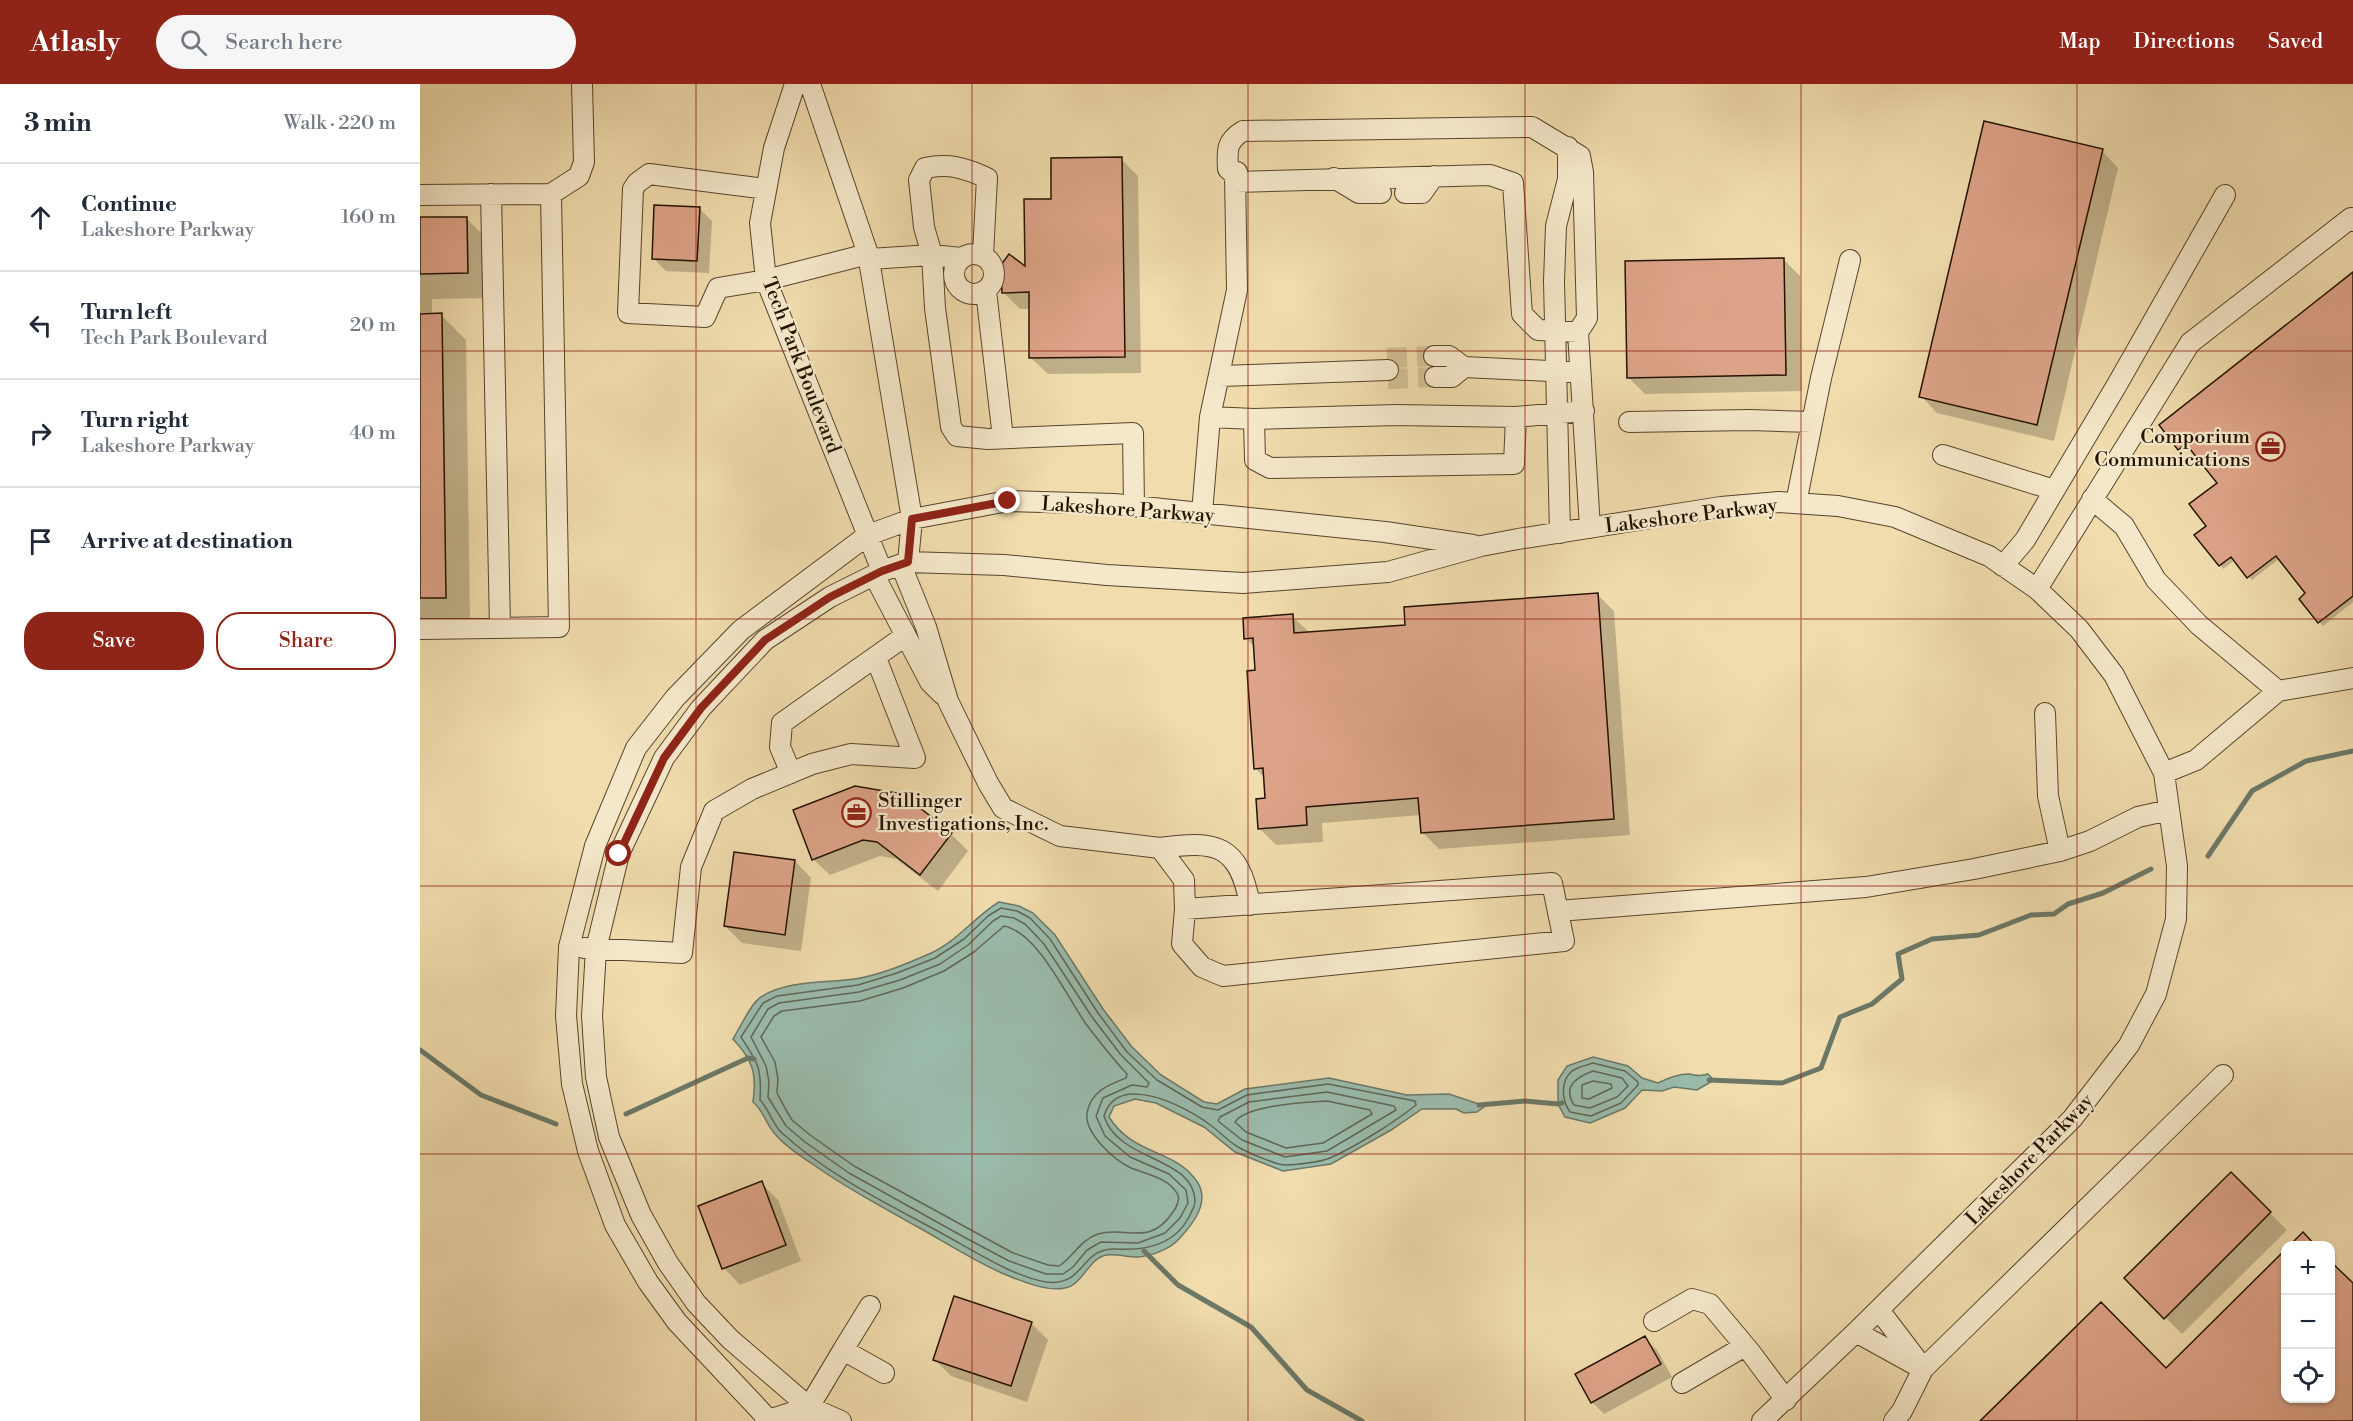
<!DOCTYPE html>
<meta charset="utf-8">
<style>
:root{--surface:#fff;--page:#f6f6f7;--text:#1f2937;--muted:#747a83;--line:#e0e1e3;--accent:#8f2418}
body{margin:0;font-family:"Libre Bodoni",serif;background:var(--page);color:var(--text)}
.controls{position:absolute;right:18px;bottom:18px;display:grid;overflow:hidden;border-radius:12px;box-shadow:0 2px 4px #0004}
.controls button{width:54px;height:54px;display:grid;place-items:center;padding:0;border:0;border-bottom:2px solid var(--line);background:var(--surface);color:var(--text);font:30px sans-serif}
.stop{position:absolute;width:18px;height:18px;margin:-14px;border:4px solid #8f2418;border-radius:50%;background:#fff}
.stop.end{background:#8f2418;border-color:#fff;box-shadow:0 2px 6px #0008}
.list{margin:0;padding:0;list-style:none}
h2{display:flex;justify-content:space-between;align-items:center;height:78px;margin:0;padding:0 24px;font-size:26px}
h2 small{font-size:20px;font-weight:400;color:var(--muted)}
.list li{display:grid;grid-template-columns:39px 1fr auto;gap:18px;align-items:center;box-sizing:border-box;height:108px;padding:0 24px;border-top:2px solid var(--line)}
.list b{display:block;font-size:22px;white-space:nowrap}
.list p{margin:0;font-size:20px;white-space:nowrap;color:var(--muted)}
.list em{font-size:20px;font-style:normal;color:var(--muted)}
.actions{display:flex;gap:12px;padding:18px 24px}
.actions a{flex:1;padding:14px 0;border:2px solid var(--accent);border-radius:24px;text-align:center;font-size:21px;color:var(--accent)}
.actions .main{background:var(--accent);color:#fff}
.icon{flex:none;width:33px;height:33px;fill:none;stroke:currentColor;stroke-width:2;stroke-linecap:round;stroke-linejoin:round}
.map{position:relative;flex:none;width:1933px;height:1337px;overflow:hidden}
header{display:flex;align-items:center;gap:36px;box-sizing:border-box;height:84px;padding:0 30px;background:var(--accent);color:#fff}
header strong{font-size:28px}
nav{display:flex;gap:33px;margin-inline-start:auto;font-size:21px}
.search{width:420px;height:54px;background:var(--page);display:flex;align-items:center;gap:15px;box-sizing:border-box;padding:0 21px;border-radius:33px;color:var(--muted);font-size:22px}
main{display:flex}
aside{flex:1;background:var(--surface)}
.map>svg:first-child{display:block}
.water{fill:#9abbac;stroke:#6b7867;stroke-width:1.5}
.shadow{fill:#0003}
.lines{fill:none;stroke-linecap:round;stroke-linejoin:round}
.shore{stroke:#5f6756;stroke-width:1.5}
.stream{stroke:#6b7867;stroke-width:5}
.building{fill:#dda388;stroke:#241300;stroke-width:1.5}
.minor-tunnel{stroke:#d1be93;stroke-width:20;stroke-dasharray:20 10;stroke-linecap:butt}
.minor-casing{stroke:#57452b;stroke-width:22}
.minor{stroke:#f5e8ca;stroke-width:20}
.route{stroke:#8f2418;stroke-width:8}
.grid{fill:none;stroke:#8f2418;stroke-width:1.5;stroke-opacity:0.55}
.labels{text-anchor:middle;stroke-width:4.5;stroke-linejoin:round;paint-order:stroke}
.street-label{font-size:20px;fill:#241300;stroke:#f5e8ca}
.poi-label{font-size:20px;fill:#241300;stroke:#f5e8ca;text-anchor:end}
</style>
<header>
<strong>Atlasly</strong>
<div class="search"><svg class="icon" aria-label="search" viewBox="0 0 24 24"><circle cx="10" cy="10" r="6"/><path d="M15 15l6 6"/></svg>Search here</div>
<nav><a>Map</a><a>Directions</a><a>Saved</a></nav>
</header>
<main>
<aside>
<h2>3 min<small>Walk · 220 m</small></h2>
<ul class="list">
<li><svg class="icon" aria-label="ahead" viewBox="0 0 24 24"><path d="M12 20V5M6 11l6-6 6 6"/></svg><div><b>Continue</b><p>Lakeshore Parkway</p></div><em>160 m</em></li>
<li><svg class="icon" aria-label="left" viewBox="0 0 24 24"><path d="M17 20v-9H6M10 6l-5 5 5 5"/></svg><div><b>Turn left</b><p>Tech Park Boulevard</p></div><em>20 m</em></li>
<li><svg class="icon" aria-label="right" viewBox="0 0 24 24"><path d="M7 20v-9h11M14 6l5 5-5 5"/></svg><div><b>Turn right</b><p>Lakeshore Parkway</p></div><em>40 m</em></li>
<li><svg class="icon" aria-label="arrive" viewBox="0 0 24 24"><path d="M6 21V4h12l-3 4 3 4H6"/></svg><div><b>Arrive at destination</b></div></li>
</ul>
<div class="actions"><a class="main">Save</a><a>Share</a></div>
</aside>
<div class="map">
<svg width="1933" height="1337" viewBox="0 0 1933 1337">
<rect width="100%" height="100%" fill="#f0dcad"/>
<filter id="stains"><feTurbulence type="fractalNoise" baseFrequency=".00333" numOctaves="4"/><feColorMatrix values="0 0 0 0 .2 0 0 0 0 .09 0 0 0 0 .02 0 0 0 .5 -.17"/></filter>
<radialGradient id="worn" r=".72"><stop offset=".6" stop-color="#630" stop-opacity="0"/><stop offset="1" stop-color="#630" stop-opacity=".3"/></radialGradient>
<path class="water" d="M579,818L599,822L613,829L635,851L683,925L712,963L741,991L784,1018L797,1020L825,1005L909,994L987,1011L1029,1010L1065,1022L1057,1028L1044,1029L1036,1025H1002L971,1046L911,1080L863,1087L815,1068L784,1043L736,1019L715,1015L694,1022L689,1033C713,1072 757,1065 778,1099C790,1119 772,1141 759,1155C750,1165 732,1172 718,1173C708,1173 697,1170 687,1171C669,1173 663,1201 645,1204C626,1208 602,1197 584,1190C554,1177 525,1158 496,1142C460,1122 425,1103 391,1079C379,1071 365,1062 356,1051C346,1041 344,1027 333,1018C337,990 333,976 313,955C320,944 331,919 341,913C367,896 406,899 435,895C460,891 486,880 509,870C537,858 554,833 579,818Z
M1173,973L1208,982L1222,994L1238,999C1248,994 1257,990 1268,990C1277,991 1279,993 1288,990L1294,996L1277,1006L1254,1003L1242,1007L1222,1006L1205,1024L1170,1039L1145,1033L1138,1020V996L1147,982Z"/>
<path class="shadow" d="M1682,67L1698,84L1634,357L1517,329L1501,312Z
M701,75L718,92L721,289L628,290L611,274L610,225H600L583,208L607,185L633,116Z
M279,124L292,137L289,189L246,187L233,174Z
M46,134L71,159L72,214L12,215V231H21L46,256L50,538L0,539V135Z
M1363,175L1380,192L1382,307L1225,310L1208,293Z
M1933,190V518L1903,542L1881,515L1888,510L1860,474L1832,496L1815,476L1803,485L1800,481L1788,442L1799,399L1770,363L1763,369L1741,342Z
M1177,510L1194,527L1210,751L1019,765L1003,749L1001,731L902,739L903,758L856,761L839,744L847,715L845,694L835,684L837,588L835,564L826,554L872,532L890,549L987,542Z
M482,712L531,750L548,767L518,807L476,775L460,772L410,791L393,775Z
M375,777L391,794L381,867L322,859L305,842Z
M1811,1090L1867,1146L1762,1250L1706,1194Z
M341,1099L358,1116L381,1177L320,1201L304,1184Z
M535,1214L612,1240L628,1256L607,1318L531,1292L514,1275Z
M1225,1254L1237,1266L1252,1293L1184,1330L1172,1318Z"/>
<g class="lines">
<path class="shore" d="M581,824L597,827L610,834L630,855L678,929L707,968L737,996L782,1023L798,1026L827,1011L908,1000L995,1017L996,1021C975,1038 935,1063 910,1074C901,1078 875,1081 865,1081C856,1081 827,1068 818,1063C808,1057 799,1047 789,1040C765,1022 697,987 684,1032C698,1078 774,1072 775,1117C775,1123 771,1128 769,1133C754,1162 724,1167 695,1165C660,1164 665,1203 626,1198C594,1193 552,1166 523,1150C468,1120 409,1092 362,1049C352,1040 349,1025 340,1016C342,984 338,979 321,953L343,919L357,912L438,901L477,889L515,874L544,855L568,832Z
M581,832L594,834L605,840L624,860L672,933L701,971L729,999L727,1003L712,1001L683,1014L676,1032L685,1052L710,1073L749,1090L766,1106L768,1119L760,1134L745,1149L718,1159L681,1158L667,1166L653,1183L643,1190H626L589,1177L542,1152L429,1089L385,1058L366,1042L348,1013L349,998L346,982L331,953L348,925L359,919L439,908L480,896L520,880L548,861L573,837Z
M584,842C617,848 647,913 666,940C679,957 692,974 707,990L706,994C688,1001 671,1007 667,1029C664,1049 694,1076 711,1084C726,1090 750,1094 758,1111C760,1116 756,1124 753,1128C729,1164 705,1141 678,1150C660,1156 654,1172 639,1182L628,1181L593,1169L434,1082L390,1051L372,1036L366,1026L357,1009L358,995L355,978L341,953L354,932L362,927L440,917L483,904L524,887L554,868Z
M1173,979L1205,987L1218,998V1001L1201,1019L1171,1032L1150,1028C1142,1017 1140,998 1151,988C1156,983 1167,981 1173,979Z
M1173,987L1202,994L1208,1002L1197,1013L1170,1024L1154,1021C1142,1002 1157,993 1173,987Z
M1173,997L1191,1000L1192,1004L1169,1015L1162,1014V1001Z
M907,1008L974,1022L976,1026L907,1067L865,1073L822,1056L798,1037L800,1033L829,1018Z
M907,1017L950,1026L952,1030L903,1059L866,1064L826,1048L815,1038C826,1021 886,1018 907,1017Z"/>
<path class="stream" d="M1788,772L1832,707L1886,677L1933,667
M0,966L61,1011L136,1040
M1289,996L1362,999L1401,984L1420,933L1452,920L1482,895L1478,870L1512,855L1559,851L1611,831L1634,830L1648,820L1683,809L1731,785
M1059,1021L1105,1017L1138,1020L1142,1019
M206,1030L328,974L334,975
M724,1167L758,1201L831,1243L887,1306L942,1337"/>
</g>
<path class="building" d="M1564,37L1683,65L1617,341L1499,313Z
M702,73L705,273L609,274V208L582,209L581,181L589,170L605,182L604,115H631V74Z
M234,121L280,123L277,177L232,175Z
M0,133H47L48,189L0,190Z
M1364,174L1366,291L1207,294L1205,177Z
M1933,188V512L1898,539L1879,515L1885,509L1856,472L1827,494L1811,473L1799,482L1774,451L1786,442L1769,420L1797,399L1766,360L1758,366L1739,341Z
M22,229L26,514H0V230Z
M1178,509L1194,735L1001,749L998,714L886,723L887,741L838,745L836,715L845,714L843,684L834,685L827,587L835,586L833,554L824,555L823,534L873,530L874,549L985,541L984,523Z
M435,702L482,710L532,749L500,791L457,758L443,756L392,776L373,726Z
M314,768L375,776L365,851L304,842Z
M1811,1088L1851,1128L1744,1235L1704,1194Z
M342,1097L366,1161L302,1185L278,1122Z
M1883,1148L1896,1162H1869Z
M1866,1165V1314H1910V1177L1933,1199V1337H1560L1681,1218L1746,1284Z
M534,1212L612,1238L591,1302L513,1276Z
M1225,1252L1241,1280L1171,1319L1155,1290Z"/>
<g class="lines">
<path class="minor-tunnel" d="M967,274L1014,272
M968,295L1015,293"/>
<defs>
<path id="minor" d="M375,0L354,64L340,139L346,196L462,487
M390,0L448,170L492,435L488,478
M815,91L808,85C807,67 806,57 823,47L1112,43L1160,72L1163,88L1167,234L1158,248L1170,444
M914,94L939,109H961
M815,98L1070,91L1093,99L1102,230L1118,246L1158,248
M346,105L229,90L217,99L213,105L208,229L285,233L298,204L346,196L448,170
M985,109H1002L1014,92
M71,110L80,544
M0,111L131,110
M534 190a20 20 0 1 1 40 0a20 20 0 1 1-40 0Z
M541,174L512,171L504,143L499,96L505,84C529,79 545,84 567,94L563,171
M449,175L512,171L515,224L531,343L537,352L568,355L713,349L714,422
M566,207L583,354
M1014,272H1029L1044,283
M800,292L968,286
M1015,293H1032L1044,283L1149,288
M790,333L834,335
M1096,333L1094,380L850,384L835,376L834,335L977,331L1096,333L1164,327
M1209,338L1330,336L1392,338
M1523,371L1634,406
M1672,415L1704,442L1736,496L1779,541L1858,607
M1376,419L1401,294L1430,176
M782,429L790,333L817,206L815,91L817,88
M1140,449L1134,197L1136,142L1148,95V63
M481,481L506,543L528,617L568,699L583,724L640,752L740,764L764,796L765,825L1132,799L1144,857L803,892L782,883L762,860L765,825
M1583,482L1605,456L1698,299L1805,111
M454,491L510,598L522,610
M1617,505L1770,259L1931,134L1933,137
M0,545L139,543L131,110L159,92L164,78L162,0
M1625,629L1628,712L1640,767
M371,689L360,663L362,639L485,552
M1744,689L1776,676L1858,607L1933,594
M740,764C796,756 819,760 830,821
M1138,827L1446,803L1554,785L1640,767L1670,757L1718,733L1749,726
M164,864L262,869L271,783L294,727L332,705L392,680L431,670L495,674L456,574
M1459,1226L1500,1280
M1234,1237L1272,1215L1290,1220L1331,1269L1366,1316
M1436,1248L1503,1285
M423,1266L450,1222
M1262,1299L1325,1262
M388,1334L389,1323L423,1266L464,1289
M345,1337L389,1323
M350,1337L257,1238L228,1198L195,1141L168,1067L152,1000L146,932L149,863L175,762L216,664L255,614L321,546L448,451L492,435L588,417L694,420L965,448L1053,461
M421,1337L389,1323L310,1255L276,1219L248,1179L221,1131L189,1053L176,993L172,932L176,865L199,770L244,674L281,624L345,556L410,513L462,487L488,478L584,481L687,491L823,499L968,488L1061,462L1098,455L1301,423L1359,418L1418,422L1475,433L1569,472L1617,505L1659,545L1694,591L1744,689L1757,782L1756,835L1736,910L1709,961L1652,1035L1436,1248L1342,1337
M1474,1337L1482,1327L1503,1285L1803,991"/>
</defs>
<use href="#minor" class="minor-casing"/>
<use href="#minor" class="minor"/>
</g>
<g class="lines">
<path class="route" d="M199,770L244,674L281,624L345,556L410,513L462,487L488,478L492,435L588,417"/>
</g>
<path class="grid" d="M276,0V1337M552,0V1337M828,0V1337M1105,0V1337M1381,0V1337M1657,0V1337M0,267H1933M0,535H1933M0,802H1933M0,1070H1933"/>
<defs>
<symbol id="office-ring" viewBox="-11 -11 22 22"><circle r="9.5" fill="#f5e8ca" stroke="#8f2418" stroke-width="1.5"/><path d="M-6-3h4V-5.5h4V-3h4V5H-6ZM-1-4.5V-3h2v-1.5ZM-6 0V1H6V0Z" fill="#8f2418"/></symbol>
</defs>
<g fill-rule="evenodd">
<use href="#office-ring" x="1834" y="346" width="33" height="33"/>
<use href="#office-ring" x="420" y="712" width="33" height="33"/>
</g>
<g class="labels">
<g class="street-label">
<text transform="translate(382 281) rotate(69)" y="7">Tech Park Boulevard</text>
<text transform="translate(708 425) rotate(4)" y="7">Lakeshore Parkway</text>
<text transform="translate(1271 431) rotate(-7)" y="7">Lakeshore Parkway</text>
<text transform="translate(1609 1075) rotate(-46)" y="7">Lakeshore Parkway</text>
</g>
<g class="poi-label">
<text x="1830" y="359">Comporium<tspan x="1830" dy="23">Communications</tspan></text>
<text x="458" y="723" text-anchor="start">Stillinger<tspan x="458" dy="23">Investigations, Inc.</tspan></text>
</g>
</g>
<rect width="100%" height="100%" filter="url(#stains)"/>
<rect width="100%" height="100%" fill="url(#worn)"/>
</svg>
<div class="controls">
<button>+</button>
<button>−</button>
<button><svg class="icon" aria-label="locate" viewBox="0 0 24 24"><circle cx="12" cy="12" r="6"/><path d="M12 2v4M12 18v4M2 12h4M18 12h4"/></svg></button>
</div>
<div class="stop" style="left:199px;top:770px"></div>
<div class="stop end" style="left:588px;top:417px"></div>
</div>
</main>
